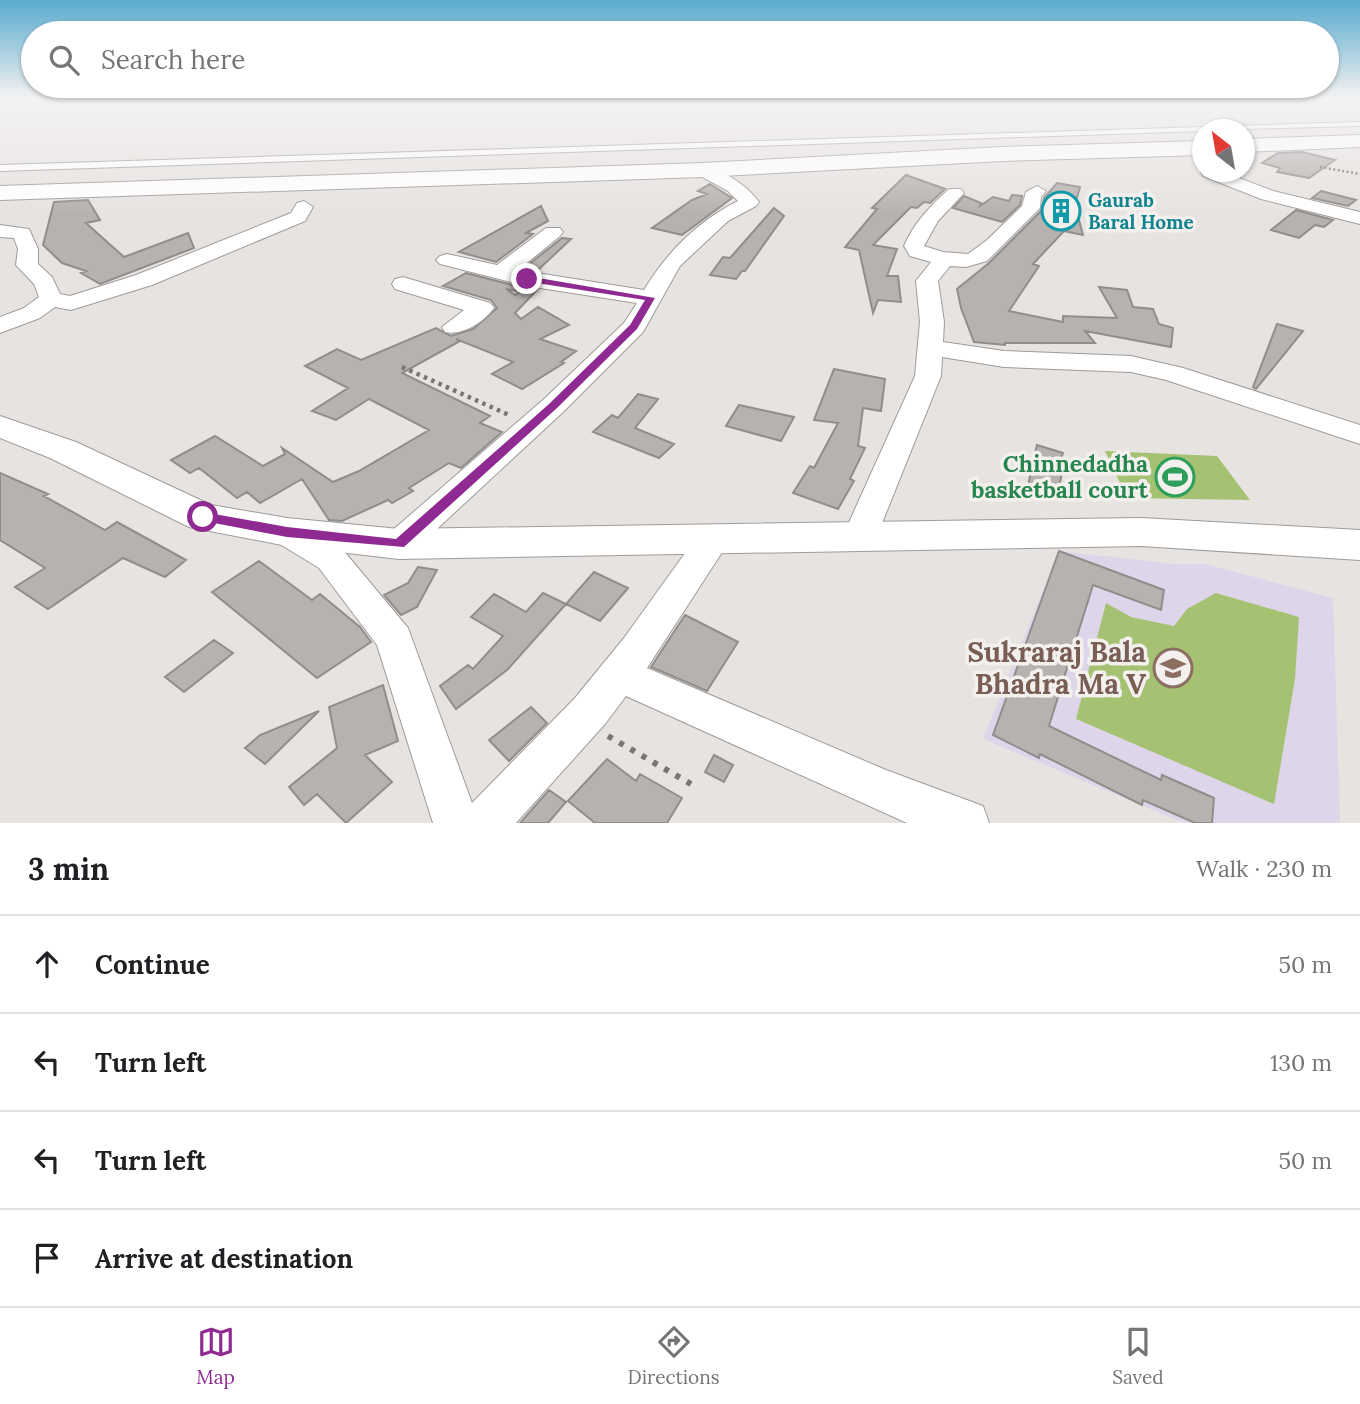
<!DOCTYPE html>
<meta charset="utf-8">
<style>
:root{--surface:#fff;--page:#f6f6f6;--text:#202124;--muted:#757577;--line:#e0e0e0;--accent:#8e2a91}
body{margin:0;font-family:Lora,serif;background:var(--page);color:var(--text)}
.compass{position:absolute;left:1192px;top:119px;width:63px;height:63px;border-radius:50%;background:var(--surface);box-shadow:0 2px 5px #0004;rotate:329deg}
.stop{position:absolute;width:21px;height:21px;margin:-16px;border:5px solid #8e2a91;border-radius:50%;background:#fff}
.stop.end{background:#8e2a91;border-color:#fff;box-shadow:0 2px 7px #0008}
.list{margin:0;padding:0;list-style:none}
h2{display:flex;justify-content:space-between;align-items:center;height:91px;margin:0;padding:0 28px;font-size:30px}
h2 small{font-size:23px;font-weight:400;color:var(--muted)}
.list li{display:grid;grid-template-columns:46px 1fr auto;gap:21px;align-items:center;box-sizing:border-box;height:98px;padding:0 28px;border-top:2px solid var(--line)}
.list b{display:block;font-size:26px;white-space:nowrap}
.list em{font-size:23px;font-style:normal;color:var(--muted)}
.icon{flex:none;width:38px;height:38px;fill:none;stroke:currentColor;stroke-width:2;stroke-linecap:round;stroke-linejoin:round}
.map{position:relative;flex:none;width:1360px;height:823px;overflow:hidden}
.search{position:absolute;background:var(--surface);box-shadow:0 2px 5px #0004;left:21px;right:21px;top:21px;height:77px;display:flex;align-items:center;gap:18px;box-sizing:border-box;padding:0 24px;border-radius:38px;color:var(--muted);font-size:26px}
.sheet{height:483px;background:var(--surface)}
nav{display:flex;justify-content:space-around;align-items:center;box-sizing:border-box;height:98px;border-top:2px solid var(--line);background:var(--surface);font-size:19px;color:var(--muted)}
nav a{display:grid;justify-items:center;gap:4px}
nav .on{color:var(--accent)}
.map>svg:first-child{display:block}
.education{fill:#ded5ea}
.green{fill:#a5c273}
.building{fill:#b6b2b0;stroke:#918d8b;stroke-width:2}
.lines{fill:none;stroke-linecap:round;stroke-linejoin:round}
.service-casing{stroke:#9f9b99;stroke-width:2}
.minor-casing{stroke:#9f9b99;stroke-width:2}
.tertiary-casing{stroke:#9f9b99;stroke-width:2}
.primary-casing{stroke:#9f9b99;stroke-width:2}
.path-far2{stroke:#787674;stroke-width:2.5;stroke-dasharray:2 2.5;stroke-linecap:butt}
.path-far1{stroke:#787674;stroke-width:4.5;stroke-dasharray:3.5 4.5;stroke-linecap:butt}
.path{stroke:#787674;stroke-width:6;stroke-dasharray:5 8;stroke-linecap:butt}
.service{fill:#fff;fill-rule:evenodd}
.minor{fill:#fff;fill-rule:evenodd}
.tertiary{fill:#fff;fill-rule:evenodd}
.primary{fill:#fff;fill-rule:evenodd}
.route{fill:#8e2a91}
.labels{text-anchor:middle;stroke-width:7;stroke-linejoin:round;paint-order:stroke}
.far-culture-label{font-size:19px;font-weight:bold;fill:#0d838f;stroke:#f4f0ee;text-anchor:start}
.leisure-label{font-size:23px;font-weight:bold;fill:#27864d;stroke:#f4f0ee;text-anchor:end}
.near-education-label{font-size:28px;font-weight:bold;fill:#785e54;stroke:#f4f0ee;text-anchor:end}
</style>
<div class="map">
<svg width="1360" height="823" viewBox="0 0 1360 823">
<rect width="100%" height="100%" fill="#e7e3e1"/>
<path class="education" d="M1059,551L1175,564H1205L1333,598L1340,823H1184L983,739Z"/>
<path class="green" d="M1105,451L1217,456L1250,500L1127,498Z
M1216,593L1299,617L1295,679L1274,804L1076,719L1106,603L1131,617L1174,626L1187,609Z"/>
<path class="building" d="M1302,152L1335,160L1309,178L1277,172L1280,168L1262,163L1278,153Z
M906,175L945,189L930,203L924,202L917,208L911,207L873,245L897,249L887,276H898L901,302L878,300L873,313L859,250L845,247L877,209L872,208Z
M1057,183L1080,187L1075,205L1083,235L1064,231L1033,264L1039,266L1009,311L1063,322V316L1117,318L1099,287L1127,290L1133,307L1153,309L1159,324L1173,328L1171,347L1085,331L1095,343H1005V345L974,342L961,308L957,289L989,263L1042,210L1044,198Z
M710,184L732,198L682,235L652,228L692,200L707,194L698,191Z
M1321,191L1356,200L1348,206L1312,198Z
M1012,195L1022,196L1020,205L1002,222L953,208L964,196L981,203L980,206L993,197L1009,201Z
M88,200L100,220L86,223L124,257L188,233L194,248L100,284L81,273L86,271L62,263L43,245L54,202Z
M541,206L548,221L526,233L533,234L496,262L459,252Z
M774,208L784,216L745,271H742L736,279L710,275L723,257L730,258Z
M1296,210L1333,220L1324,227L1315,225L1299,238L1271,230Z
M562,238L571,239L538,270L524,268Z
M466,273L520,287L516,291L506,289L515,295L525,288L537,290L515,313L521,319L538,307L569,325L540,339L576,351L561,362L564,363L522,389L492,374L513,362L456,339L460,341L402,373L490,416L480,423L502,432L461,468L449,463L409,488L413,491L392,503L388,500L342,521L329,520L302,479L260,503L247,492L237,498L199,468L190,473L171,460L215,436L263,466L285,454L282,448L333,482L359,471L429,430L369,399L336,420L312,411L348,388L305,366L337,349L361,360L436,328L451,336L473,329L497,308L491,300L443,286Z
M1277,324L1303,331L1256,389L1253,387Z
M834,369L885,379L881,411L863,408L858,446L865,448L850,479L854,481L838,509L793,493L810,466L814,468L838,423L814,420Z
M638,394L658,399L635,428L674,444L659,458L593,432L612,415L618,418Z
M739,405L794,417L781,441L726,426Z
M1037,445L1063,453L1056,471L1062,472L1058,494L1028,485Z
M0,473L48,494L44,496L105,530L117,522L186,560L165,577L123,558L48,609L15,587L45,568L0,540Z
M1059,551L1164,590L1161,610L1093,585L1049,726L1161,780L1162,775L1214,798L1212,823H1195L1143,800L1142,805L1040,754L1039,758L993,735Z
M259,561L312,600L320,594L360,627L371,642L317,678L212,592Z
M418,567L437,570L417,607L401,615L384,595L408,583Z
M594,572L628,588L600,621L566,604Z
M543,593L566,604L507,670L456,709L440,686L468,665L473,669L503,636L471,617L494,594L526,612Z
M685,615L738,642L707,691L651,667Z
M214,640L233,653L184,692L165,677Z
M383,685L398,741L365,755L392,782L346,823L317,794L304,805L289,787L337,748L329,707Z
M531,707L547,723L509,761L489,740Z
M319,711L265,764L245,748L260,735Z
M714,755L733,765L724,782L705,772Z
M607,759L636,781L640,774L682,798L667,823H595L568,801Z
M549,790L566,802L548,823H520Z"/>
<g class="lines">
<defs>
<path id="service" d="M1360,122V126L1202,130V131L0,171V165Z"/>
<path id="minor" d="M703,165C723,170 747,185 759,202L756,206L728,221L680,266L643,332L563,412L411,553L399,557L387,553L382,544L387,535L543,400L624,323L637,303L527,286L440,264L436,260L440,256L447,254L497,265L546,228H560L563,232L560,236L518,270L644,290C667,252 698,221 738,201L728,191L697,174L695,170L697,166Z
M1202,169V172H1223L1273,191L1360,212V224L1261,199L1203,176L1201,172Z
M1037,186L1046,191L1041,197L1040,208L987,261L966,267L950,266L938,281L944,322L943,342L1004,351L1131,356L1183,368L1360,425V444L1166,380L1131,372L1004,367L942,357L941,376L876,538L871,547L859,550L847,547L842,538L915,376L920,322L916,281L931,262L910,256L904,246C914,223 930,206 949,189H961L964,193L938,221L924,246L943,252L968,254L987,240L1022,206L1026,192Z
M304,201L313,207L305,221L152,285L71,310L55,307L40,318L0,333V317L24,308L39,297L34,284L16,265L18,249L14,238L0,237V225L29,229L38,249V264L52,277L60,294L70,296L136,275L291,213L297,203Z
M403,277L490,303L494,308C484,322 462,336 445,332L442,327L464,310L395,289L392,284L395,279Z
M287,520L299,523L343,550L408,628L472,803L575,698L624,638L701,531L713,528L725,531L730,540L647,668L886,770L983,806L989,823H907L626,696L605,724L516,823H433L377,645L319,568L275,541L270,532L275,523Z"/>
<path id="tertiary" d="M0,416L76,442L211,505L287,518L399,529L1141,518L1360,530V560L1141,546L399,559L287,546L189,527L50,458L0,438Z"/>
<path id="primary" d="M1360,135V147L1244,152V139Z
M1202,141V155L1002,161L703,177L0,200V186L703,163L1002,147Z"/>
</defs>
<use href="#service" class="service-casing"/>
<use href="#minor" class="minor-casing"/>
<use href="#tertiary" class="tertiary-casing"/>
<use href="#primary" class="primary-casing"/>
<path class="path-far2" d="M1320,167L1360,174"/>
<path class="path-far1" d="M402,367L509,415"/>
<path class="path" d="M608,736L691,784"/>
<use href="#service" class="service"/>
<use href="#minor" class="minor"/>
<use href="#tertiary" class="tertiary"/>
<use href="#primary" class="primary"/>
</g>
<linearGradient id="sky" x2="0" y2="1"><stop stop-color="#59aace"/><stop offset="0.46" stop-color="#f4f2f2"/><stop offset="1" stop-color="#f4f2f2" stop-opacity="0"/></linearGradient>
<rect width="1360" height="213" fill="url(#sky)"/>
<path class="route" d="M527,276L655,298L637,329L557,408L404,547L287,537L198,520V513L203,512L287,527L396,539L549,404L630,325L645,300L524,281V277Z"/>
<defs>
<symbol id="building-ring" viewBox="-11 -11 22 22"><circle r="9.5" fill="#f4f0ee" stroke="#0f9aa8" stroke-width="1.5"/><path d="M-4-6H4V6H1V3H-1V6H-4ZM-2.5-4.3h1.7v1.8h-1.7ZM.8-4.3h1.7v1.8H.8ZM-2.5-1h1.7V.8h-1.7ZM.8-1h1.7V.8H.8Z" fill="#0f9aa8"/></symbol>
<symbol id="stadium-ring" viewBox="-11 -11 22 22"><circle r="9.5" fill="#f4f0ee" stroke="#2e9e5b" stroke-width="1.5"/><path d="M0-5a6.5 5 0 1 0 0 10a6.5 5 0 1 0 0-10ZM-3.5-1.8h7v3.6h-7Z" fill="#2e9e5b"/></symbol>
<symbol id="school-ring" viewBox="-11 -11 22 22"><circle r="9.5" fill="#f4f0ee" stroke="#8d6e63" stroke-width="1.5"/><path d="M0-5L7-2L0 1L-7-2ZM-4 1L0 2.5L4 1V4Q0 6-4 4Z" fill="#8d6e63"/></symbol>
</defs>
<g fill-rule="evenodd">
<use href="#building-ring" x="1039" y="189" width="44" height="44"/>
<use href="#stadium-ring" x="1153" y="455" width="44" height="44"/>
<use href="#school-ring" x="1151" y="646" width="44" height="44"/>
</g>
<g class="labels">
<g class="far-culture-label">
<text x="1088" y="207">Gaurab<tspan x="1088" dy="22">Baral Home</tspan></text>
</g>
<g class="leisure-label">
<text x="1148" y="472">Chinnedadha<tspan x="1148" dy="26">basketball court</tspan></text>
</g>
<g class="near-education-label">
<text x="1146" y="662">Sukraraj Bala<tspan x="1146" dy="32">Bhadra Ma V</tspan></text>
</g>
</g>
</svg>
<svg class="compass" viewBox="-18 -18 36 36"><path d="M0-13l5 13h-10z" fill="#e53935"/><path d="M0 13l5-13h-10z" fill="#757577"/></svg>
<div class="stop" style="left:203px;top:517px"></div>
<div class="stop end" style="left:527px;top:279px"></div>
<div class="search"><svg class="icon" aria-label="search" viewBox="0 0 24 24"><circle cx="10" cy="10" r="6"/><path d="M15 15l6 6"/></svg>Search here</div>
</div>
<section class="sheet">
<h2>3 min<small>Walk · 230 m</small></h2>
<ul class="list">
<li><svg class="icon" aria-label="ahead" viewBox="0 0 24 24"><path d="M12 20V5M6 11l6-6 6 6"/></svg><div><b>Continue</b></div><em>50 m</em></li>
<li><svg class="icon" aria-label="left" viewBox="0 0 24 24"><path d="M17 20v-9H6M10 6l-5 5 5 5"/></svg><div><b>Turn left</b></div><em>130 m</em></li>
<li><svg class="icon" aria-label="left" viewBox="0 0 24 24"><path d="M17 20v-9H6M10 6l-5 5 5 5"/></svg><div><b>Turn left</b></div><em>50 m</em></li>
<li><svg class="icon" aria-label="arrive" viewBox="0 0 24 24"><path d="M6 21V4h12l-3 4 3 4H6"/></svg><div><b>Arrive at destination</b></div></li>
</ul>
</section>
<nav>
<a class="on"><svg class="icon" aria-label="map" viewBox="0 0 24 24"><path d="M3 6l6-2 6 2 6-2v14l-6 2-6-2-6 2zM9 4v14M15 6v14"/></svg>Map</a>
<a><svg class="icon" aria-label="directions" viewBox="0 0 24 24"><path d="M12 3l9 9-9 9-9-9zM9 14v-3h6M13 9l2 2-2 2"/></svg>Directions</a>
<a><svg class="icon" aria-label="saved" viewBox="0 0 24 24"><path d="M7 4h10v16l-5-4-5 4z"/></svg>Saved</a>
</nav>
